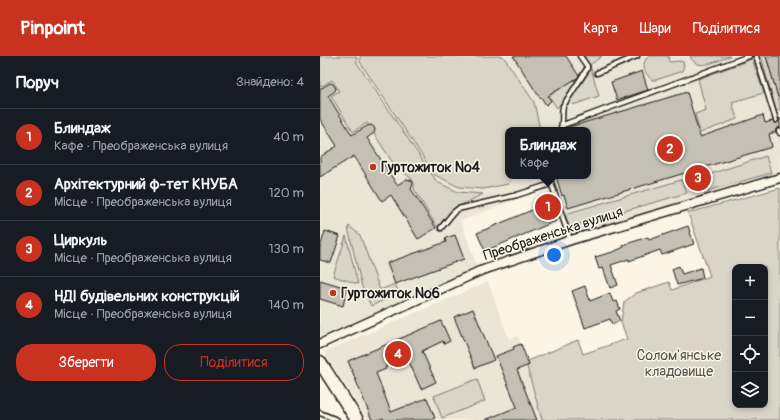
<!DOCTYPE html>
<html lang="uk">
<meta charset="utf-8">
<style>
:root{--surface:#171b24;--page:#242831;--text:#f1f3f6;--muted:#9ea1a6;--line:#363941;--accent:#c8321e}
body{margin:0;font-family:Pangolin,sans-serif;background:var(--page);color:var(--text)}
.controls{position:absolute;right:12px;bottom:12px;display:grid;overflow:hidden;border-radius:8px;box-shadow:0 2px 6px #0003}
.controls button{width:36px;height:36px;display:grid;place-items:center;padding:0;border:0;border-bottom:1px solid var(--line);background:var(--surface);color:var(--text);font:20px sans-serif}
.you{position:absolute;left:234px;top:199px;width:14px;height:14px;margin:-10px;border:3px solid #fff;border-radius:50%;background:#1a73e8;box-shadow:0 0 0 6px #1a73e833}
.badge{display:grid;place-items:center;width:26px;height:26px;border-radius:50%;background:var(--accent);color:#fff;font-size:13px;font-weight:700}
.pin{position:absolute;translate:-50% -50%;border:2px solid #fff;box-shadow:0 1px 4px #0006}
.popup{position:absolute;left:185px;top:71px;width:86px;height:52px;box-sizing:border-box;display:grid;place-content:center;border-radius:8px;background:var(--surface);filter:drop-shadow(0 1px 3px #0005);font-size:13px;white-space:nowrap;color:var(--muted)}
.popup b{font-size:15px;color:var(--text)}
.popup::after{content:'';position:absolute;left:50%;top:100%;margin-left:-8px;border:8px solid transparent;border-top-color:var(--surface)}
.list{margin:0;padding:0;list-style:none}
h2{display:flex;justify-content:space-between;align-items:center;height:52px;margin:0;padding:0 16px;font-size:17px}
h2 small{font-size:13px;font-weight:400;color:var(--muted)}
.list li{display:grid;grid-template-columns:26px 1fr auto;gap:12px;align-items:center;box-sizing:border-box;height:56px;padding:0 16px;border-top:1px solid var(--line)}
.list b{display:block;font-size:15px;white-space:nowrap}
.list p{margin:0;font-size:13px;white-space:nowrap;color:var(--muted)}
.list em{font-size:13px;font-style:normal;color:var(--muted)}
.actions{display:flex;gap:8px;padding:12px 16px}
.actions a{flex:1;padding:9px 0;border:1px solid var(--accent);border-radius:16px;text-align:center;font-size:14px;color:var(--accent)}
.actions .main{background:var(--accent);color:#fff}
.icon{flex:none;width:22px;height:22px;fill:none;stroke:currentColor;stroke-width:2;stroke-linecap:round;stroke-linejoin:round}
.map{position:relative;flex:none;width:460px;height:364px;overflow:hidden}
header{display:flex;align-items:center;gap:24px;box-sizing:border-box;height:56px;padding:0 20px;background:var(--accent);color:#fff}
header strong{font-size:19px}
nav{display:flex;gap:22px;margin-inline-start:auto;font-size:14px}
main{display:flex}
aside{flex:1;background:var(--surface)}
.map>svg:first-child{display:block}
.built{fill:#ebe5d6;fill-rule:evenodd}
.green{fill:#dbd5c8;stroke:#7c7872;fill-rule:evenodd}
.building{fill:#c4c0b3;stroke:#1c1c1c}
.lines{fill:none;stroke-linecap:round;stroke-linejoin:round}
.lane-casing{stroke:#1c1c1c;stroke-width:7}
.street-casing{stroke:#1c1c1c;stroke-width:11}
.secondary-casing{stroke:#1c1c1c;stroke-width:15}
.lane{stroke:#fcf5e5;stroke-width:4}
.street{stroke:#fcf5e5;stroke-width:8}
.secondary{stroke:#fcf5e5;stroke-width:12}
.poi-dot{fill:#c8321e;stroke:#fcf5e5;stroke-width:1.5}
.labels{text-anchor:middle;stroke-width:3;stroke-linejoin:round;paint-order:stroke}
.poi-label{font-size:14px;font-weight:bold;fill:#1c1c1c;stroke:#fcf5e5;text-anchor:start}
.street-label{font-size:14px;fill:#1c1c1c;stroke:#fcf5e5}
.park-label{font-size:14px;fill:#555450;stroke:#fcf5e5}
</style>
<header>
<strong>Pinpoint</strong>
<nav><a>Карта</a><a>Шари</a><a>Поділитися</a></nav>
</header>
<main>
<aside>
<h2>Поруч<small>Знайдено: 4</small></h2>
<ul class="list">
<li><span class="badge">1</span><div><b>Блиндаж</b><p>Кафе · Преображенська вулиця</p></div><em>40 m</em></li>
<li><span class="badge">2</span><div><b>Архітектурний ф-тет КНУБА</b><p>Місце · Преображенська вулиця</p></div><em>120 m</em></li>
<li><span class="badge">3</span><div><b>Циркуль</b><p>Місце · Преображенська вулиця</p></div><em>130 m</em></li>
<li><span class="badge">4</span><div><b>НДІ будівельних конструкцій</b><p>Місце · Преображенська вулиця</p></div><em>140 m</em></li>
</ul>
<div class="actions"><a class="main">Зберегти</a><a>Поділитися</a></div>
</aside>
<div class="map">
<svg width="460" height="364" viewBox="0 0 460 364">
<rect width="100%" height="100%" fill="#fcf5e5"/>
<filter id="ink" filterUnits="userSpaceOnUse"><feTurbulence type="fractalNoise" baseFrequency=".025" numOctaves="2"/><feDisplacementMap in="SourceGraphic" scale="8" xChannelSelector="R" yChannelSelector="G"/><feConvolveMatrix kernelMatrix="1 2 1 2 8 2 1 2 1" color-interpolation-filters="sRGB"/></filter>
<g filter="url(#ink)">
<path class="built" d="M0,0H460V119L247,179L230,130L141,165L157,211L0,281ZM188,74H268V120H188Z
M168,226L189,283L198,280L209,310L207,311L222,364H48L4,296Z"/>
<path class="green" d="M0,0H36L37,7L117,126L138,136L163,138L135,152L117,171L94,133V127L91,122L75,110L47,67L33,76L11,40L19,35L12,24L0,31Z
M40,0H183L214,46L220,74H188V120H194L188,128L163,133L139,131L115,119L40,6Z
M264,0H282L270,9L279,40L253,49L249,43L267,19L270,9Z
M329,0H349L348,4L350,6L360,5L363,6L364,9L362,15L336,24H332C324,17 320,7 329,0Z
M370,0H410C399,4 377,17 370,0Z
M441,0H446L460,48V54H456Z
M432,3L444,37L412,46L417,63L380,77L375,58L386,54L378,23Z
M255,23V29L237,52L229,40Z
M446,100L451,117L387,135L384,128L371,132L367,118L388,112L390,118Z
M361,124L367,137L249,171L245,158Z
M460,132V364H222L207,311L209,309L208,305L258,284L263,298L307,283L301,266L304,246L316,237L349,226L352,234L390,220L368,157ZM415,211H445V349H415Z
M29,170L40,179L60,234L75,228L79,237L51,250L42,231L28,172Z
M26,180L38,228L13,220Z
M157,323L165,345L122,362L114,340Z"/>
<path class="building" d="M193,0H246L259,20L257,22L228,40L231,45L226,49L221,41L220,42Z
M446,0H460V41H458Z
M322,15L328,34L297,44L291,26Z
M10,27L13,28L16,32L15,35L8,40L32,79L47,70L51,69L54,71L55,74L54,77L47,82L77,129L87,123L92,125L93,128L91,133L116,172L98,183L71,139L62,145L34,100L0,121V101L17,90L0,63V33Z
M367,36L380,81L443,59L445,67L452,65L454,67H457L460,62V72L456,73V76L449,78L452,91L248,152L244,139L242,140L236,120H268V74H247L246,72Z
M229,147L236,165L165,195L157,177Z
M368,170L374,188L342,199L340,194L309,205V203L291,209L298,229L290,232L283,212L279,213L275,201L293,196L304,191L303,189L328,181L329,184Z
M5,175L20,180L11,207L0,204V192Z
M135,179L144,203L75,228L67,207L126,186L125,182Z
M359,210L362,218L381,212L383,222L357,229L352,213Z
M0,224L27,232L23,250L0,243Z
M265,230L270,245L290,237L293,246L297,245L300,253L296,255L300,265L292,268L290,263L265,272L252,235Z
M153,253L174,304L155,312L134,261Z
M121,265L130,285L124,288L123,285L102,295L116,326L101,333L87,301L65,311L66,313L56,317L71,356L107,342L115,362L110,364H64L63,362L58,364H52L28,305Z
M201,288L209,309L197,314L217,364H165L197,351L176,300L194,293L193,291Z"/>
<g class="lines">
<defs>
<path id="lane" d="M436,0L456,64
M277,17L317,0
M243,69L429,0
M240,74C244,66 241,59 243,50L267,13V10L260,0
M459,75L460,77
M229,120L250,184
M121,172L133,157L138,153L197,139L231,128
M0,357L17,364"/>
<path id="street" d="M0,288L160,215L251,184L460,122"/>
<path id="secondary" d="M0,306L37,364"/>
</defs>
<use href="#lane" class="lane-casing"/>
<use href="#street" class="street-casing"/>
<use href="#secondary" class="secondary-casing"/>
<use href="#lane" class="lane"/>
<use href="#street" class="street"/>
<use href="#secondary" class="secondary"/>
</g>
</g>
<g class="poi-dot">
<circle cx="53" cy="111" r="4"/>
<circle cx="13" cy="237" r="4"/>
</g>
<g class="labels">
<g class="poi-label">
<text x="61" y="116">Гуртожиток №4</text>
<text x="21" y="242">Гуртожиток №6</text>
</g>
<g class="street-label">
<text transform="translate(233 177) rotate(-18)" y="5">Преображенська вулиця</text>
</g>
<g class="park-label">
<text x="359" y="304">Солом'янське<tspan x="359" dy="16">кладовище</tspan></text>
</g>
</g>
</svg>
<div class="controls">
<button>+</button>
<button>−</button>
<button><svg class="icon" aria-label="locate" viewBox="0 0 24 24"><circle cx="12" cy="12" r="6"/><path d="M12 2v4M12 18v4M2 12h4M18 12h4"/></svg></button>
<button><svg class="icon" aria-label="layers" viewBox="0 0 24 24"><path d="M12 4l9 5-9 5-9-5zM3 14l9 5 9-5"/></svg></button>
</div>
<div class="you"></div>
<div class="pin badge" style="left:228px;top:151px">1</div>
<div class="popup"><b>Блиндаж</b>Кафе</div>
<div class="pin badge" style="left:350px;top:93px">2</div>
<div class="pin badge" style="left:378px;top:122px">3</div>
<div class="pin badge" style="left:78px;top:298px">4</div>
</div>
</main>
